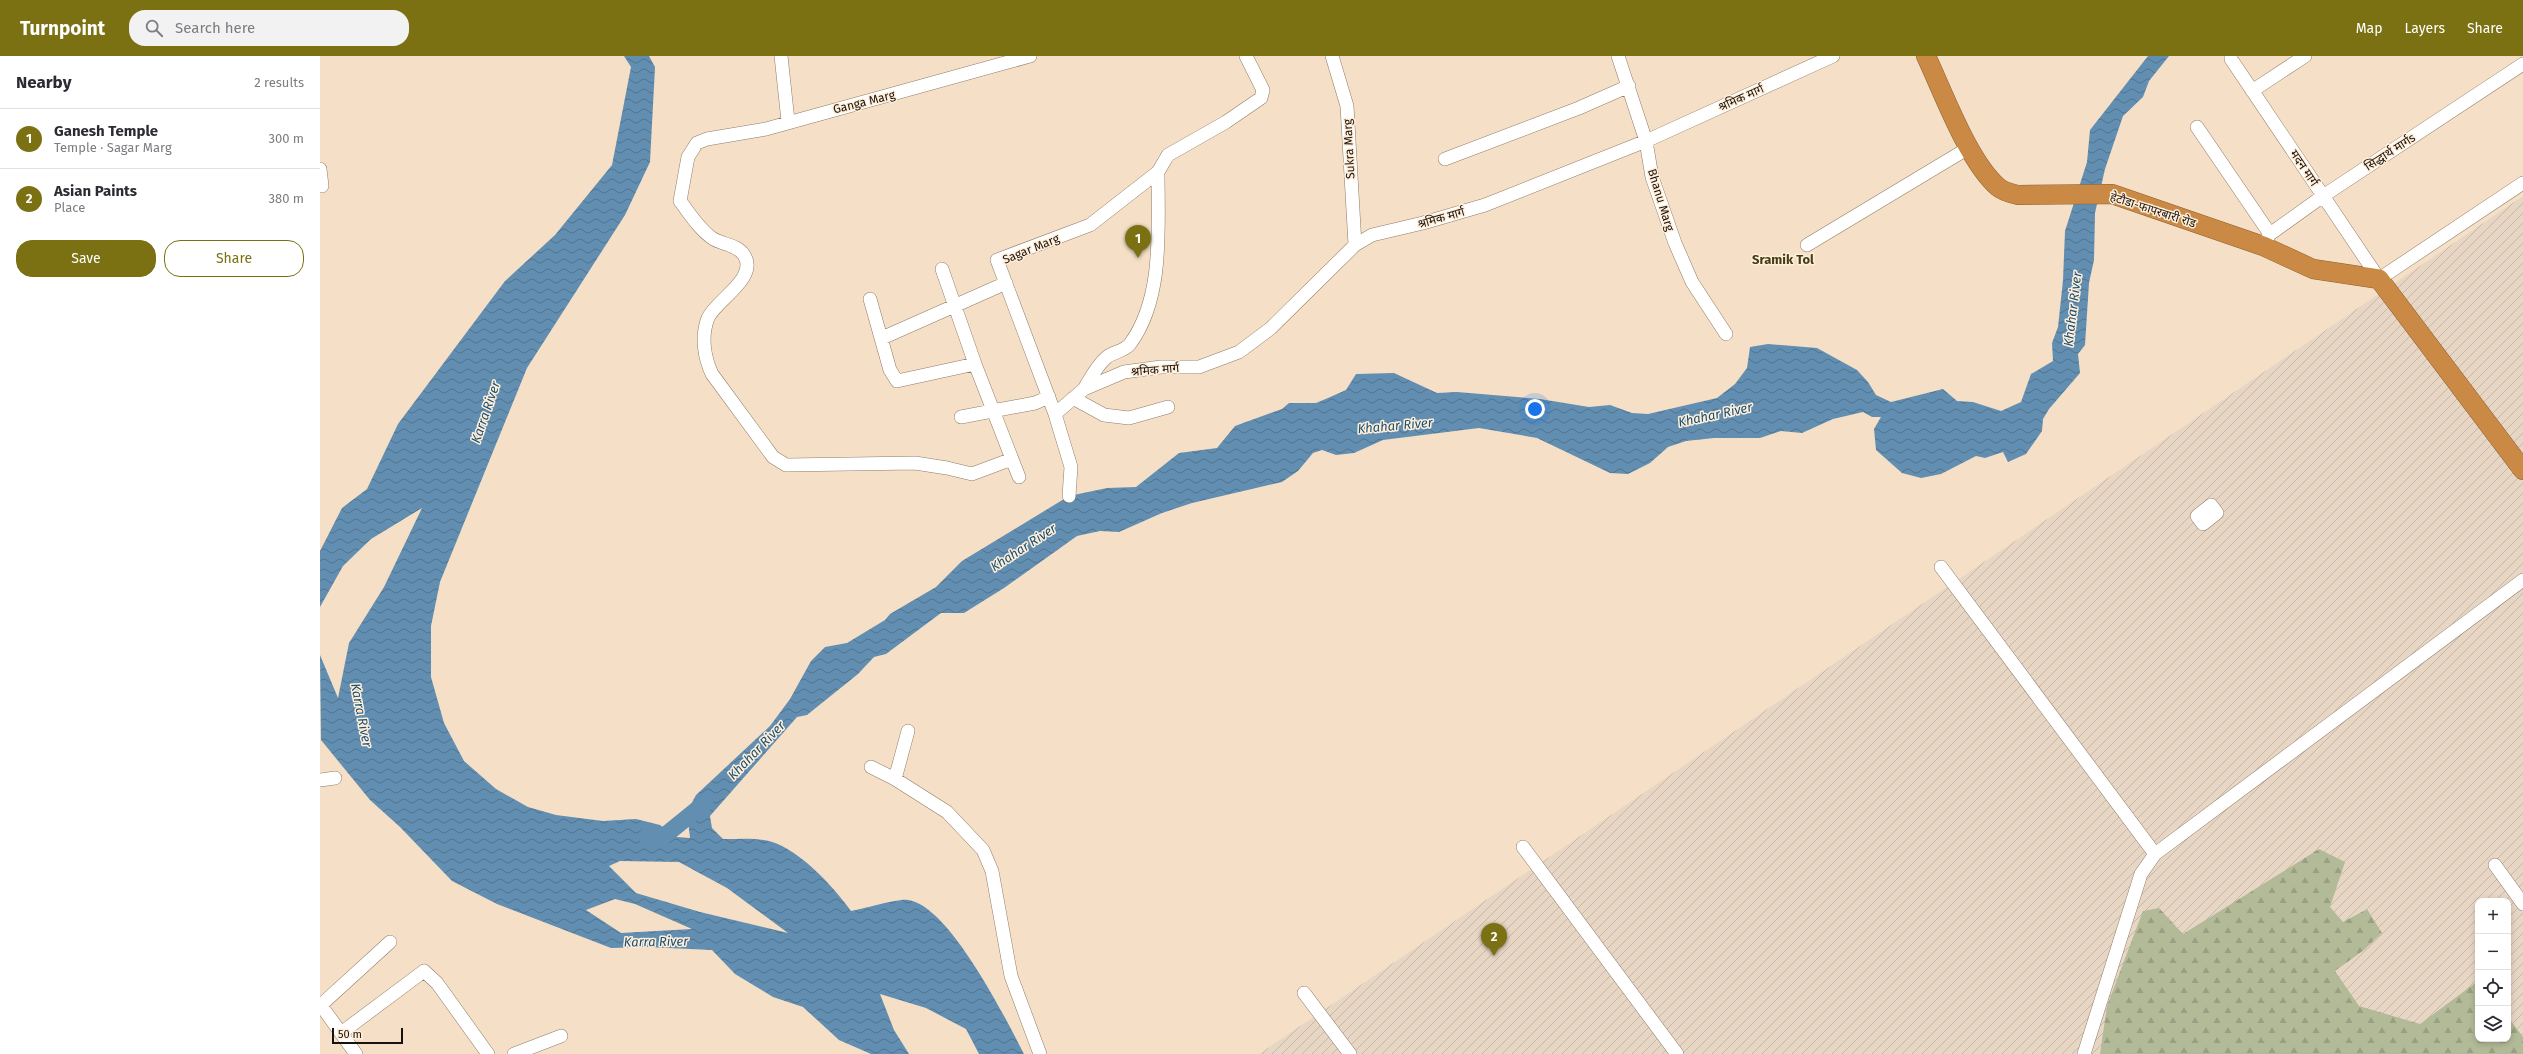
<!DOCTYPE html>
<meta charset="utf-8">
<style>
:root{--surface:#fff;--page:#f2f2f3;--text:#2b2b33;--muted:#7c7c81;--line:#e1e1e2;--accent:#7b7112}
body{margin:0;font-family:"Fira Sans","Noto Sans Devanagari",sans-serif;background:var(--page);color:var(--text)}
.controls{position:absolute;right:12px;bottom:12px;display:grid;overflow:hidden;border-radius:8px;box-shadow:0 2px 6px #0003}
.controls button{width:36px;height:36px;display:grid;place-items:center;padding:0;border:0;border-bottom:1px solid var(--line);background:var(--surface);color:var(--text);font:20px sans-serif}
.scale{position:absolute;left:12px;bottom:10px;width:71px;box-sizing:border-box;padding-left:4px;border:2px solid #19120a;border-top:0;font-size:11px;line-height:14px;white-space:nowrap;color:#19120a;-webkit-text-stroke:3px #ffeeda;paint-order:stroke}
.you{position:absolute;left:1215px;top:353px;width:14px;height:14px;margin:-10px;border:3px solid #fff;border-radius:50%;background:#1a73e8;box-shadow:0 0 0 6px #1a73e833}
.badge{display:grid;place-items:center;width:26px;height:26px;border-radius:50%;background:var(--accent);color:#fff;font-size:13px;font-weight:700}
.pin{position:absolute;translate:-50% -33px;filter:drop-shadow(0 1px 2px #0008)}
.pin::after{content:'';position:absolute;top:21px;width:14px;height:12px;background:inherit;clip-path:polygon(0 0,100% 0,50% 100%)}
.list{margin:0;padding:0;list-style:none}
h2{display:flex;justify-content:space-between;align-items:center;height:52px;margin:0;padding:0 16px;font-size:17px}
h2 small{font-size:13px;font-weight:400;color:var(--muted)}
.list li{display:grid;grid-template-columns:26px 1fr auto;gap:12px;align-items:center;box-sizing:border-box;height:60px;padding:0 16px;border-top:1px solid var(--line)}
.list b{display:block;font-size:15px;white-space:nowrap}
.list p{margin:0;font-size:13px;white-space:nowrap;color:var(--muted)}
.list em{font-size:13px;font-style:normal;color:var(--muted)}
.actions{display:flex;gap:8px;padding:12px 16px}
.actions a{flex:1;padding:9px 0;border:1px solid var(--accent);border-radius:16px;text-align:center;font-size:14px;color:var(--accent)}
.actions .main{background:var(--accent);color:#fff}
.icon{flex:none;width:22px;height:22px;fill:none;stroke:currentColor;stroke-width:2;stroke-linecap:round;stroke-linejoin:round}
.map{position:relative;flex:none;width:2203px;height:998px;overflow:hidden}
header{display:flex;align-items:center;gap:24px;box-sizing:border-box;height:56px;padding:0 20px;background:var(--accent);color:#fff}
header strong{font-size:19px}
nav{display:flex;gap:22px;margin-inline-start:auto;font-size:14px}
.search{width:280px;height:36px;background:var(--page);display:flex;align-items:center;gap:10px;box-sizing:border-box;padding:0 14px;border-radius:16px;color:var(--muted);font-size:15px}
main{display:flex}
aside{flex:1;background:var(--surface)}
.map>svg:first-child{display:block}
.industrial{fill:url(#industrial-furrows);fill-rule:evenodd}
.forest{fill:url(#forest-firs)}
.water{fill:url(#water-waves);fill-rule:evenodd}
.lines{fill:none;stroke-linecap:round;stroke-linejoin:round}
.river{stroke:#628fb1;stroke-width:17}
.minor-casing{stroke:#8f7c66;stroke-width:14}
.highway-casing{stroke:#8c6030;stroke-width:20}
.minor{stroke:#fff;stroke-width:13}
.highway{stroke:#ca8a45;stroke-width:19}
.labels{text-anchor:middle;stroke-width:3;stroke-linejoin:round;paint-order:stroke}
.street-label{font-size:12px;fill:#19120a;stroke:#ffeeda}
.neighbourhood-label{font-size:13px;font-weight:bold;fill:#423d13;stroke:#ffeeda}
.water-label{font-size:13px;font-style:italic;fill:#194f72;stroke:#ffeeda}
</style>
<header>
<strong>Turnpoint</strong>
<div class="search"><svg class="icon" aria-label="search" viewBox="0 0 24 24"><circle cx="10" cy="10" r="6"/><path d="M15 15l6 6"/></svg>Search here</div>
<nav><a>Map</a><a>Layers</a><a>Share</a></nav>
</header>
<main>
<aside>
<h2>Nearby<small>2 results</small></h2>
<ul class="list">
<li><span class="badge">1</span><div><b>Ganesh Temple</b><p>Temple · Sagar Marg</p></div><em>300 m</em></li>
<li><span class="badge">2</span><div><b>Asian Paints</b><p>Place</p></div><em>380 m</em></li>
</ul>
<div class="actions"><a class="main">Save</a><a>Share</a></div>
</aside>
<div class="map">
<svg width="2203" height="998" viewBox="0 0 2203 998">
<defs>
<pattern id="industrial-furrows" width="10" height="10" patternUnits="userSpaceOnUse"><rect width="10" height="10" fill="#e8d6c5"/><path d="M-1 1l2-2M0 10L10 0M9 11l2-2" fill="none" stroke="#c6b7a8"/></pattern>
<pattern id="forest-firs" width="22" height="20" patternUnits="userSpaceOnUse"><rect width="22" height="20" fill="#b2ba98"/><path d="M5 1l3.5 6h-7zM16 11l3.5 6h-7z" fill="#989f82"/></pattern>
<pattern id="water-waves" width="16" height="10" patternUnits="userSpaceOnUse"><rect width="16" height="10" fill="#628fb1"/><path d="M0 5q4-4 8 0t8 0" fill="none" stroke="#50738e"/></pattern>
</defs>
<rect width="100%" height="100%" fill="#f5e0c7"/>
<path class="industrial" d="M2203,140V998H939ZM2158,845H2188V983H2158Z"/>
<path class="forest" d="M1999,793L2025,806L2010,851L2023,866L2047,853L2062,877L2044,894L2015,915L2039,950L2100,968L2158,925V983H2188V961L2203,981V998H1780L1787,950L1823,855L1839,852L1863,878Z"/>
<path class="water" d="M304,0H329L335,11L330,106L305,159L207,312L120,526L111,570V621L124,667L144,705L176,733L208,751L236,759L283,765L316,763L340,769L357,781L370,782L367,756L376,739L450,670L470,643L491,605L505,591L527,587L565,564L570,558L616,531L642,505L749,440L787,432L816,431L859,397L897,392L915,370L962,353L969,347H996L1008,342L1026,334L1036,318L1074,317L1117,337L1137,336L1220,343L1269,351L1290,349L1312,357L1328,358L1397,342L1415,328L1427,312L1430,291L1448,288L1497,292L1537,314L1548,326L1556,339L1571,346L1623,333L1637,345L1653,346L1681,355L1701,346L1711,318L1733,305L1732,287L1738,271L1743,224L1745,175L1767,106L1770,74L1828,0H1849L1829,25L1823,41L1803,60L1785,113L1775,157L1774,204L1769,227L1765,289L1758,298L1760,317L1729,353L1723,363L1722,375L1706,398L1688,406L1683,396L1665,402L1656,400L1621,418L1601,422L1582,417L1556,394L1554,373L1561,361H1552L1543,356L1513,363L1482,377L1461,375L1440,382H1394L1366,385L1348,391L1330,407L1308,418L1290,417L1217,382L1159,372L1063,384L1034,397L1016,399L1002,394L993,397L978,415L962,426L872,447L842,457L799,476L780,475L757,480L684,532L644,557H621L566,598L554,601L538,618L487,659L477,661L390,760L392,772L403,783C417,783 431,782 444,784C475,788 514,831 531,855C543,853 579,842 588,844C629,849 686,963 704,998H659L646,973L606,952L560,938L574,974L589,998H551L519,984L483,951L453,941L415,918L392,894L326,891L291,892L177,848L132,825L80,771L50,744L1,684L0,599L18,642L29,587L64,531L102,452L51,483L23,510L0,551V495L22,452L47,433L78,368L185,225L235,179L292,109L311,11ZM300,805L359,806L407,832L468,877L380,856L316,837L289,810ZM295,843L315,848L372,873L301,877L266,854Z"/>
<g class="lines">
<path class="river" d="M327,780L343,781L385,747"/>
<defs>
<path id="minor" d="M461,0L468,65
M1012,0L1027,50L1035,189
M1298,0L1326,85L1332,121L1355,187L1372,226L1406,278
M1911,0V3L2059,223L2203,127
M1932,35L1985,0
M1877,71L1950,178
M1125,103L1259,52L1309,30
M0,113L2,130H0
M1487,189L1650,91
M1943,190L1950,178L2003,140L2203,8
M622,213L655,308L699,421
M550,243L570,314L577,325L655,308
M562,282L686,227
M764,333C770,323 777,309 787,301C793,296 805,295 810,288C844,242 838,172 838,116L848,99L906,66L941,42L943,34L926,0
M753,342L784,359L809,362L848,351
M735,358L677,204L770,169L838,116
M641,361L715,347L729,341
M692,403L652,418L627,412L595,407L466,409L453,401L392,318C384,301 381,280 388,262C396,244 439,222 424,199C417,188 402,189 392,182C379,173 370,158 360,145L368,101L377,87L387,83L446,73L710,0
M749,440L751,411L735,358L764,333L804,316L841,311H879L919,296L951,272L1035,189L1052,179L1103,167L1165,149L1326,85L1513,0
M1891,449L1897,457L1883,468L1877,460Z
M1621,511L1835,798
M551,711L575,723L627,756L663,794L672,815L691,920L720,998
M575,723L588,675
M0,724L15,722
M1203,791L1357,998
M2175,809L2203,848
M984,937L1030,998
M0,948L36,998
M1,949L70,886
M21,977L104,915L117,927L168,998
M194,998L241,980
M1764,998L1821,818L1835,798L2203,524"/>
<path id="highway" d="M1606,0C1623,36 1648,105 1678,131C1684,136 1690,137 1698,139L1792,138L1943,190L1993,213L2059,223L2203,414"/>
</defs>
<use href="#minor" class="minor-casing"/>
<use href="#highway" class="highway-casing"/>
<use href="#minor" class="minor"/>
<use href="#highway" class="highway"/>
</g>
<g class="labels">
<g class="street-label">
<text transform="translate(1421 42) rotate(-24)" y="4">श्रमिक मार्ग</text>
<text transform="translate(544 46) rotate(-14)" y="4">Ganga Marg</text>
<text transform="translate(1029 93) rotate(-93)" y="4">Sukra Marg</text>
<text transform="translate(2070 96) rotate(-33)" y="4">सिद्धार्थ मार्गs</text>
<text transform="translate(1984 112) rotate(56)" y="4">मदन मार्ग</text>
<text transform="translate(1341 144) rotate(73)" y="4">Bhanu Marg</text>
<text transform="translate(1833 154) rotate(18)" y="4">हेटौडा-फापरबारी रोड</text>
<text transform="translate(1121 162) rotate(-16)" y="4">श्रमिक मार्ग</text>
<text transform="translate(711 193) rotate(-22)" y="4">Sagar Marg</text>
<text transform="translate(835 314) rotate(-5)" y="4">श्रमिक मार्ग</text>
</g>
<g class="neighbourhood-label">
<text x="1463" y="208">Sramik Tol</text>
</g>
<g class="water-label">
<text transform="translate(1752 253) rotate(-83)" y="5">Khahar River</text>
<text transform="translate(165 356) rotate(-71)" y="5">Karra River</text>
<text transform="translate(1395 358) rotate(-12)" y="5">Khahar River</text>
<text transform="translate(1075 369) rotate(-5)" y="5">Khahar River</text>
<text transform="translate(703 491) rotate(-33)" y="5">Khahar River</text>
<text transform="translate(42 659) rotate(79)" y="5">Karra River</text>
<text transform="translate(436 694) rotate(-46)" y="5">Khahar River</text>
<text transform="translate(336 885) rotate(-1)" y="5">Karra River</text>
</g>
</g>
</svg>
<div class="controls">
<button>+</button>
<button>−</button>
<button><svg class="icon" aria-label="locate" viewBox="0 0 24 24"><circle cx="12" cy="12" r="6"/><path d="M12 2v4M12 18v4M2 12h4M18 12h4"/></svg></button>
<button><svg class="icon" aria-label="layers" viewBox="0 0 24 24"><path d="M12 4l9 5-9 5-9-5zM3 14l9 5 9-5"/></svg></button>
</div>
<div class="scale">50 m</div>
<div class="you"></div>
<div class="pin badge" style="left:818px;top:202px">1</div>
<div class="pin badge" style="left:1174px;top:900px">2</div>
</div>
</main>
